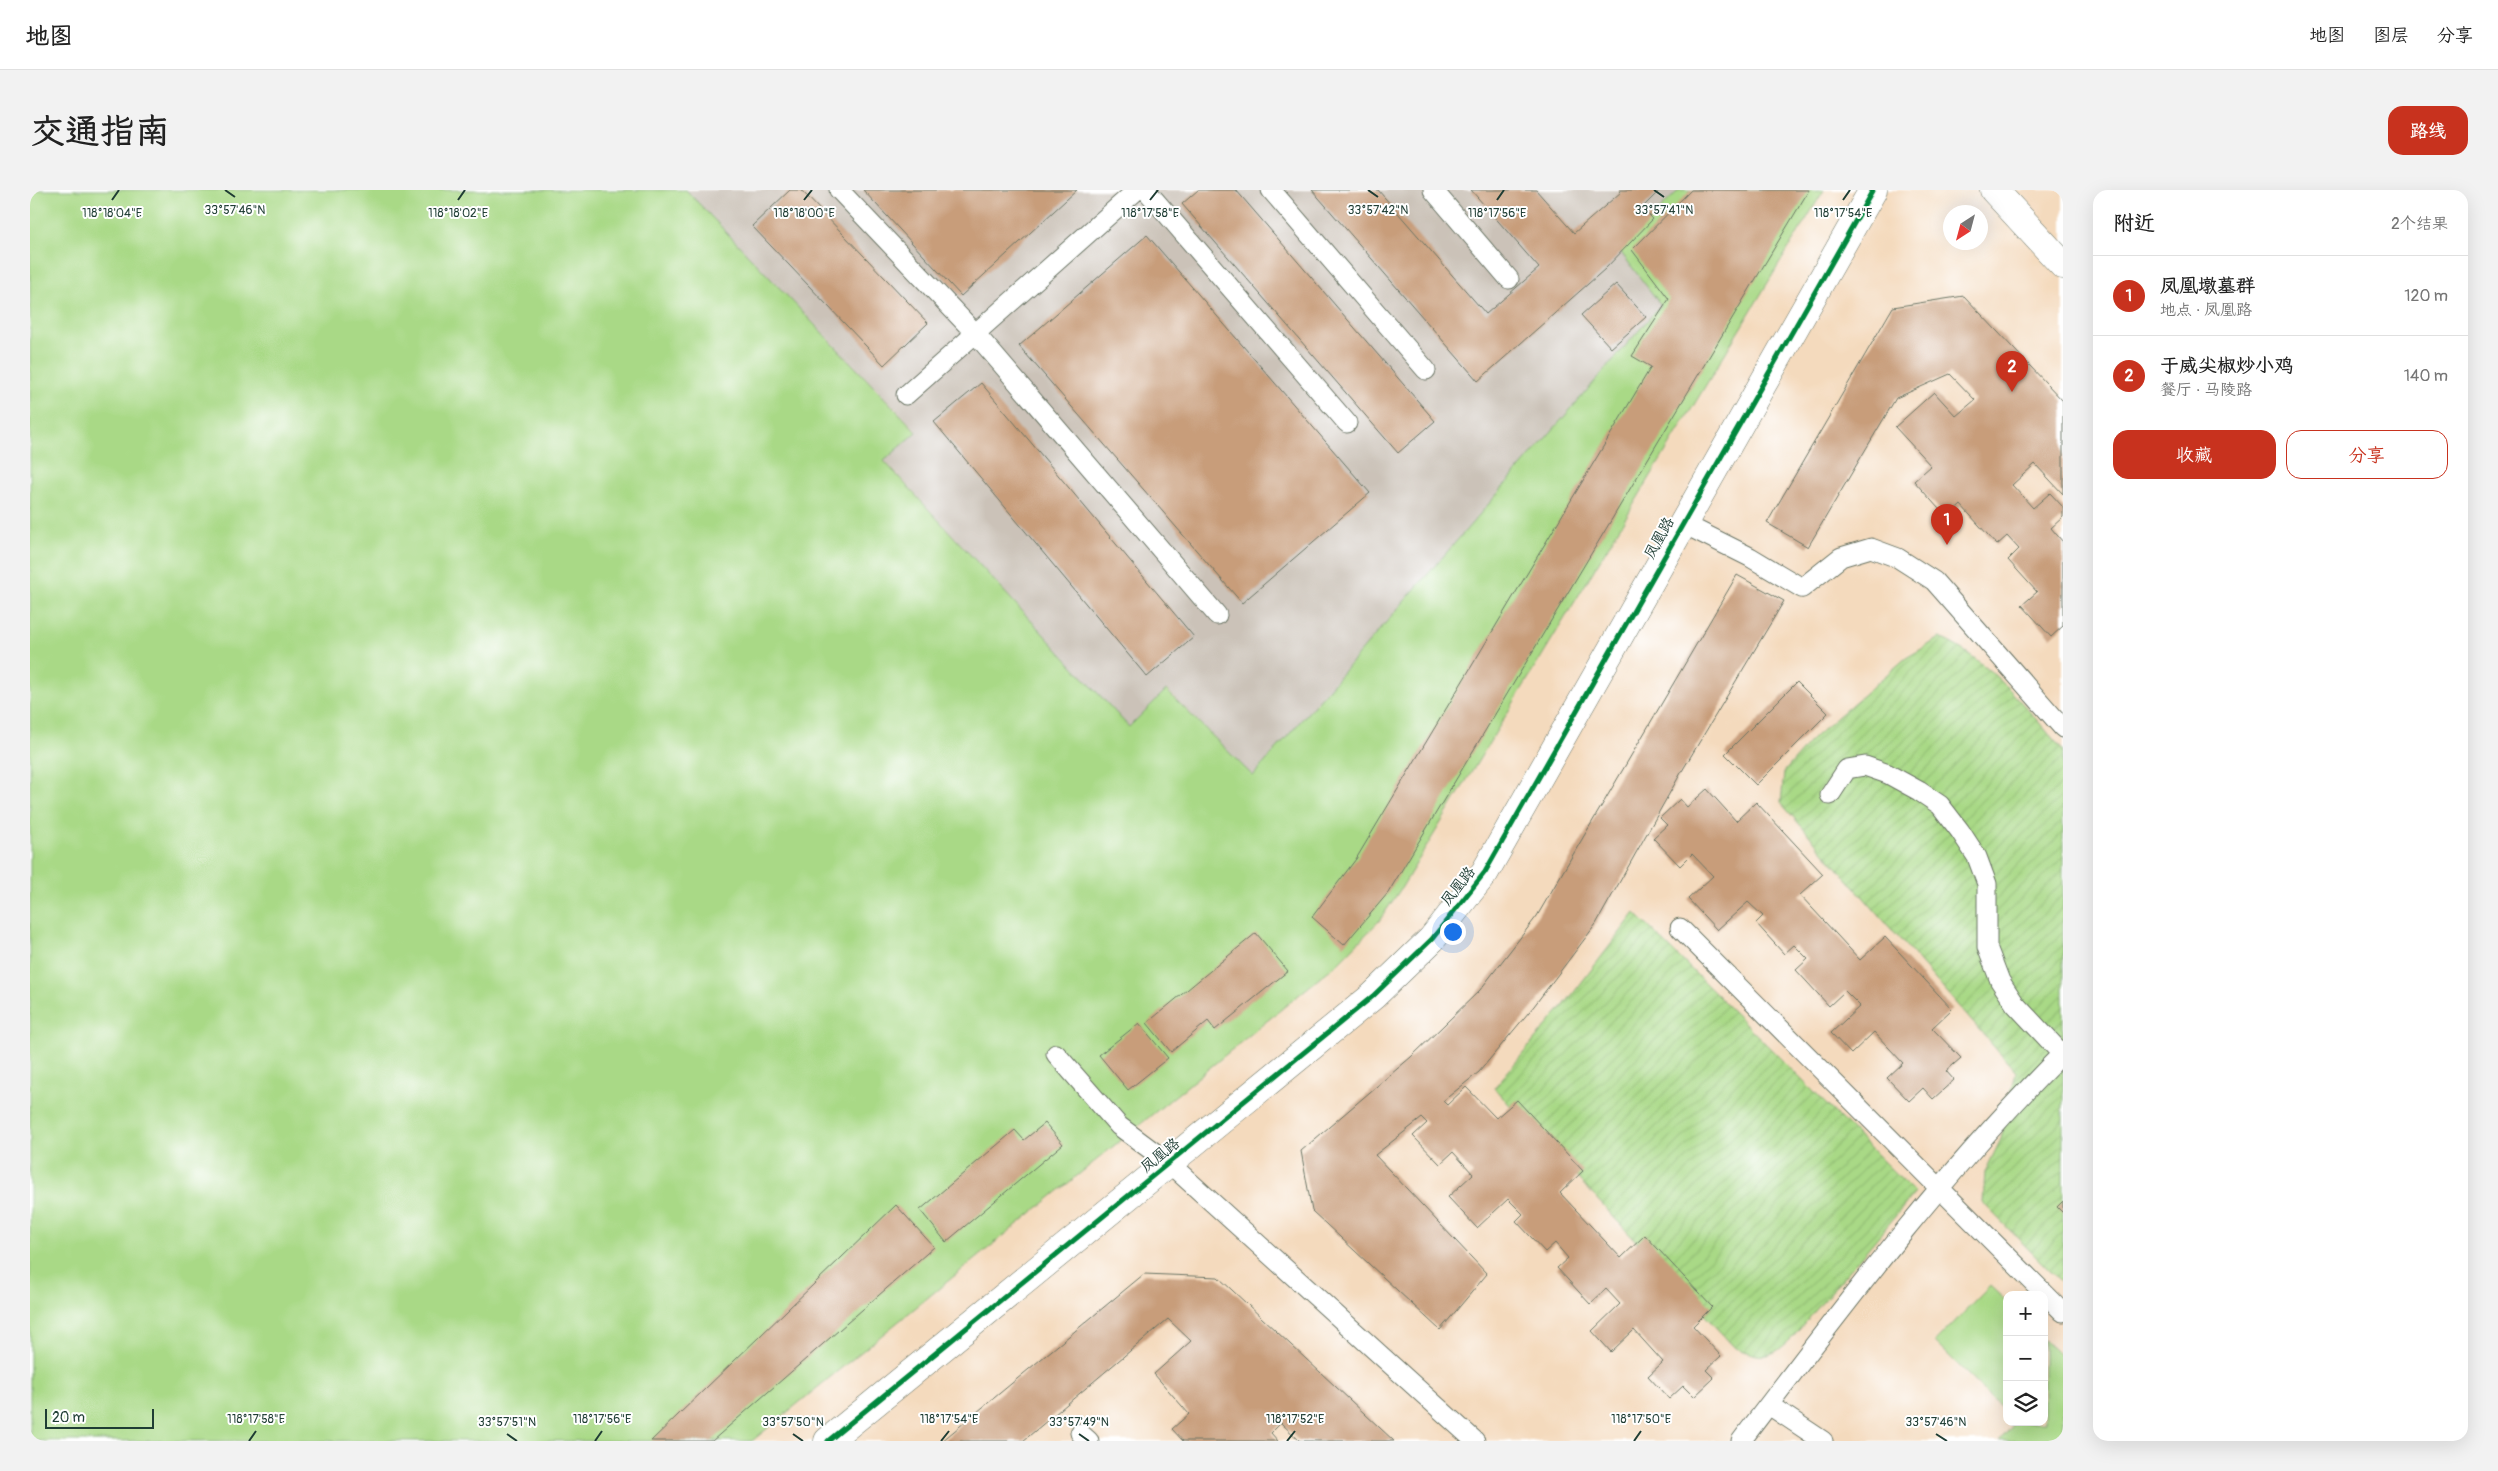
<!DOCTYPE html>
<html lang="zh">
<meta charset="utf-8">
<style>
:root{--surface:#fff;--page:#f2f2f2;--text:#222;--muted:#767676;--line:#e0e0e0;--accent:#c8321e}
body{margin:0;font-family:Pangolin,"LXGW WenKai TC",sans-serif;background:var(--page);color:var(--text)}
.controls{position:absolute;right:15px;bottom:15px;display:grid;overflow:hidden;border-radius:10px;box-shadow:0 5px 20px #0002}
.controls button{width:45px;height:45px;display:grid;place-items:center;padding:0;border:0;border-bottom:1px solid var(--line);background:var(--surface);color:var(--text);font:25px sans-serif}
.compass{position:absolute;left:1913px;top:15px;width:45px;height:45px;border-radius:50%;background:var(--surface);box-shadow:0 5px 20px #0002;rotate:216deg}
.scale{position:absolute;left:15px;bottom:12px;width:109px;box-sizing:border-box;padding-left:5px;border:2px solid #1f3d34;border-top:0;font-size:14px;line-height:18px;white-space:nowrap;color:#1f3d34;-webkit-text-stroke:4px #fff;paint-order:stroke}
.you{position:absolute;left:1422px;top:741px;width:18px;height:18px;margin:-12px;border:4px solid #fff;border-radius:50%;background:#1a73e8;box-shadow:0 0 0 8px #1a73e833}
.badge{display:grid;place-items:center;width:32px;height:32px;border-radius:50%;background:var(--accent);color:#fff;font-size:16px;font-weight:700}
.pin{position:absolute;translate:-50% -41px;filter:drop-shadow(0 1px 2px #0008)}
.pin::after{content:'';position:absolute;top:26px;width:18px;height:15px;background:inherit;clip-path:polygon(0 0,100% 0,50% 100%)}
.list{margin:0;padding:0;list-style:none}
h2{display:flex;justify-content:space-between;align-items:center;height:65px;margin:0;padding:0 20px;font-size:21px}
h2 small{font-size:16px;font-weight:400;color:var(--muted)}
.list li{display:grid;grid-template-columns:32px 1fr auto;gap:15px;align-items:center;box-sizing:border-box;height:80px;padding:0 20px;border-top:1px solid var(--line)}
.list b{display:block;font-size:19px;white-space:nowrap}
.list p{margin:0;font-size:16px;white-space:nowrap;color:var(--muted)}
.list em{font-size:16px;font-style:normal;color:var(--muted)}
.actions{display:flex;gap:10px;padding:15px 20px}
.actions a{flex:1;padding:11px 0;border:1px solid var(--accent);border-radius:15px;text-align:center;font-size:18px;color:var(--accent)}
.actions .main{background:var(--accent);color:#fff}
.icon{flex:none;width:28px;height:28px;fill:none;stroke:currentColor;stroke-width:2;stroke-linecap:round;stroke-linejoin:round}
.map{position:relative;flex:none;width:2033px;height:1251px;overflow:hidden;border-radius:15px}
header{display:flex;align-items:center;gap:30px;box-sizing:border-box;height:70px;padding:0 25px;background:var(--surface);border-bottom:1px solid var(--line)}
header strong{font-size:24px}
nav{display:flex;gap:28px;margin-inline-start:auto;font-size:18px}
.intro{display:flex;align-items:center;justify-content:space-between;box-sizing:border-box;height:120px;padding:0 30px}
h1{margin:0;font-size:35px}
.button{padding:12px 22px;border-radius:15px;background:var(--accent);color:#fff;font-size:18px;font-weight:700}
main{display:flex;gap:30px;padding:0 30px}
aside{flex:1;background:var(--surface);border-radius:15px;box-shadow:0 5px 20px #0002}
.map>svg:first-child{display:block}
.industrial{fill:#cbc2b8}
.grass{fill:#a9d986;stroke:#648b5d}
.garden{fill:url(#garden-furrows);stroke:#648b5d}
.building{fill:#c89d7a}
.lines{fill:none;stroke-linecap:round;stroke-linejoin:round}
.service-casing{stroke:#6a7464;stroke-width:21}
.tertiary-casing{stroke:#6a7464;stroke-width:29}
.service{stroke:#fff;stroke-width:19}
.tertiary{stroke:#fff;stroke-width:28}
.cycleway-casing{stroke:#fff;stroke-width:8}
.cycleway{stroke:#00873e;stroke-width:5}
.ticks{fill:none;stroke:#1f3d34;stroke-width:2}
.labels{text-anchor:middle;stroke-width:4;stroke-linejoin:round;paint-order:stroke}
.street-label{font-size:15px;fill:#1f3d34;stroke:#fff}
.ticks-label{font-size:12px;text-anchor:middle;fill:#1f3d34;stroke:#fff;stroke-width:4;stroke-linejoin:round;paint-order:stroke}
</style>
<header>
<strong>地图</strong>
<nav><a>地图</a><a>图层</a><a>分享</a></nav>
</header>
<div class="intro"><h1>交通指南</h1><a class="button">路线</a></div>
<main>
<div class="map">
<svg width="2033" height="1251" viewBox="0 0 2033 1251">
<defs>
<pattern id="garden-furrows" width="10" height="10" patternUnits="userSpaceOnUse" patternTransform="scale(1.25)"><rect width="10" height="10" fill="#a9d986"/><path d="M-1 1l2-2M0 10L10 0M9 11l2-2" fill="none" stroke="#91bb74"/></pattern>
</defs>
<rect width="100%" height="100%" fill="#fff"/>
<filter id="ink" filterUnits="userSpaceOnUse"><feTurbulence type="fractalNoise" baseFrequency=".02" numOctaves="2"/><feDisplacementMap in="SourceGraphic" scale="10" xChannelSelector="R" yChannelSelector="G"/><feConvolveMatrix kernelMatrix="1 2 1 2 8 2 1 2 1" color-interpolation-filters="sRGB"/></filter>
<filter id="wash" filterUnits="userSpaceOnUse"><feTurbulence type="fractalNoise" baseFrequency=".0096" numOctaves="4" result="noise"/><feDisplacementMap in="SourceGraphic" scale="20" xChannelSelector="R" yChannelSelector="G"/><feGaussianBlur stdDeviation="1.12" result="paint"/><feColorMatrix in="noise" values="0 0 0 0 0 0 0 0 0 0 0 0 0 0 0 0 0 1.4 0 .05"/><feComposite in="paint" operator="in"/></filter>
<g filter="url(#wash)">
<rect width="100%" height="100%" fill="#f4dabd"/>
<path class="industrial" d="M656,0H1649L1589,60L1631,115L1223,586L1137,500L1099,537L854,270L887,241Z"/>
<path class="grass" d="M0,0H656L887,242L854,271L1099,537L1136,500L1223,586L1631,115L1589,60L1649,0H1794L1372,697L1349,731L1308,773L722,1251H0Z
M1960,1096L1977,1112V1223L1905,1152Z
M2014,1149L2033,1168V1251H1969L1986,1232H2014Z"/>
<path class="garden" d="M1910,448C1961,470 1996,519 2033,560V1094L1953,1013L1955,982L1971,949L1986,882L1751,613L1754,582L1784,547L1876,468Z
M1605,723L1885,1003L1763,1147C1739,1170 1735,1169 1705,1158L1464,898L1535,814Z"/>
<g id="blocks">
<path class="building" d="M760,0H771L898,133L854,175L722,36Z
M833,0H1047L931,106Z
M1168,0H1206L1405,231L1368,263L1152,14Z
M1282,0H1348L1456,124L1509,78L1441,0H1506L1544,43L1591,2L1589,0H1630L1612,18L1623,29L1575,79L1448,191Z
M1661,0H1779L1358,703L1314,755L1282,727L1326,669L1621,177L1602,166L1639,109L1602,60Z
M1117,45L1340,303L1212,413L989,156Z
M1586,94L1616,127L1581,158L1551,125Z
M1934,106L2033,211V304L2005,274L1982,295L2003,318L2020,303L2033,317V327L2021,338L2033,352V436L2021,447L1992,415L2007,402L1978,370L1989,359L1977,346L1967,355L1931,315L1917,328L1884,291L1901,276L1865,237L1904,202L1926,226L1945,210L1920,184L1866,208L1778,357L1737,333L1863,117Z
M951,193L1164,447L1117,487L904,232Z
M1707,385L1754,411L1652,581L1566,734L1504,816L1449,882L1413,911L1417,915L1436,897L1466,928L1487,910L1553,981L1530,1003L1591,1068L1615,1045L1682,1117L1663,1136L1691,1166L1676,1180L1684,1188L1664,1207L1653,1196L1639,1209L1618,1186L1633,1172L1604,1140L1581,1162L1562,1141L1590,1114L1576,1099L1560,1114L1527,1078L1538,1068L1525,1053L1515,1062L1486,1031L1493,1024L1478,1009L1447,1038L1418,1007L1443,984L1423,962L1410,974L1383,946L1397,933L1392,928L1345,965L1457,1084L1410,1140L1282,1021L1271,961L1381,867L1450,800L1507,726Z
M1767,492L1798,523L1726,595L1695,564Z
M1677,599L1706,631L1726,612L1793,684L1770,705L1830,770L1855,747L1922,819L1902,838L1931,868L1916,881L1924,890L1903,909L1893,898L1879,911L1857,888L1873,873L1844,842L1821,864L1801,843L1830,816L1815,801L1799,816L1766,780L1778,769L1764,755L1754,764L1726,733L1733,726L1718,712L1687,740L1658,709L1683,686L1662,664L1650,676L1623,648L1637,635L1630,628L1650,609L1657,617Z
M1226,743L1258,781L1185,840L1178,831L1141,862L1117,833Z
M1109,833L1138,868L1098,900L1069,865Z
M1015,933L1033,954L916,1052L890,1020L985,940L994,950Z
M2033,1011V1023L2027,1017Z
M866,1015L904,1057L682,1251H621Z
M1114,1084L1188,1087L1364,1251H1270L1251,1233L1241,1243L1248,1251H1153L1142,1239L1159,1224L1124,1184L1161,1151L1138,1129L993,1251H912Z"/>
</g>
</g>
<g filter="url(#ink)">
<use href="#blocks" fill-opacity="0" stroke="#6a7464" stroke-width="1"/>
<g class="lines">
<defs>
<path id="service" d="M809,0L945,143L1187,425
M1116,0L1317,233
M1241,0L1396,180
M1403,0L1479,89
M876,205L1107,0
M1652,333L1720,367L1772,398L1811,367L1841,358L1868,368L1904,391L2033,538
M1800,605L1817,579L1835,576L1858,584L1889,601L1910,615L1930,641L1947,667L1957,694V757L1970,791L1985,814L2032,864
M1650,738L2033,1122
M1026,864L1089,936L1140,974L1445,1251
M1739,1215L1793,1251
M1050,1243L1059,1251
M1711,1251C1813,1117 1914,982 2033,863"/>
<path id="tertiary" d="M1964,0L2033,75
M798,1251L1343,806L1402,749L1455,682L1843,0"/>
</defs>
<use href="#service" class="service-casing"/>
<use href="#tertiary" class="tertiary-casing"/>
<use href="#service" class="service"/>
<use href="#tertiary" class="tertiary"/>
<defs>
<path id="cycleway" d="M798,1251L1343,806L1402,749L1455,682L1843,0"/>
</defs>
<use href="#cycleway" class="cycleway-casing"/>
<use href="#cycleway" class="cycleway"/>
</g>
</g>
<path class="ticks" d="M195,0L205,7M1338,0L1348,7M1624,0L1634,7M82,10L89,0M428,10L435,0M774,10L782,0M1120,10L1128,0M1467,10L1474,0M1813,10L1820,0M477,1244L487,1251M763,1244L773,1251M1049,1244L1059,1251M1906,1244L1917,1251M219,1251L226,1241M565,1251L572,1241M911,1251L919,1241M1257,1251L1265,1241M1604,1251L1611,1241"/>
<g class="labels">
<g class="street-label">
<text transform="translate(1629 348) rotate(-61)" y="5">凤凰路</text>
<text transform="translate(1428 696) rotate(-52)" y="5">凤凰路</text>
<text transform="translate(1130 965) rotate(-39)" y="5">凤凰路</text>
</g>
</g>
<g class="ticks-label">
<text x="205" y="24">33°57'46"N</text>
<text x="1348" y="24">33°57'42"N</text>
<text x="1634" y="24">33°57'41"N</text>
<text x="82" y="27">118°18'04"E</text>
<text x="428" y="27">118°18'02"E</text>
<text x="774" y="27">118°18'00"E</text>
<text x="1120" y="27">118°17'58"E</text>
<text x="1467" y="27">118°17'56"E</text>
<text x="1813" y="27">118°17'54"E</text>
<text x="226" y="1233">118°17'58"E</text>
<text x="572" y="1233">118°17'56"E</text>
<text x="919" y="1233">118°17'54"E</text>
<text x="1265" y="1233">118°17'52"E</text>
<text x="1611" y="1233">118°17'50"E</text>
<text x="477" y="1236">33°57'51"N</text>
<text x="763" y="1236">33°57'50"N</text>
<text x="1049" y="1236">33°57'49"N</text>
<text x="1906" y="1236">33°57'46"N</text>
</g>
</svg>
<div class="controls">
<button>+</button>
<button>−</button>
<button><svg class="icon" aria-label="layers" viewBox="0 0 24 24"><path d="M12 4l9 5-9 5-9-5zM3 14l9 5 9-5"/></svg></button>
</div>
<svg class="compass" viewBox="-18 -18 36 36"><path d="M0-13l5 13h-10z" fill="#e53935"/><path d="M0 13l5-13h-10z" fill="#767676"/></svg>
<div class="scale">20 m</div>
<div class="you"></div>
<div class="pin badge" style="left:1917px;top:355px">1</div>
<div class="pin badge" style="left:1982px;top:202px">2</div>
</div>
<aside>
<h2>附近<small>2个结果</small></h2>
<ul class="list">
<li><span class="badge">1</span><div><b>凤凰墩墓群</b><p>地点 · 凤凰路</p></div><em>120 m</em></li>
<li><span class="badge">2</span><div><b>于威尖椒炒小鸡</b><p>餐厅 · 马陵路</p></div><em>140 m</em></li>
</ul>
<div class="actions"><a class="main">收藏</a><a>分享</a></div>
</aside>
</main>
